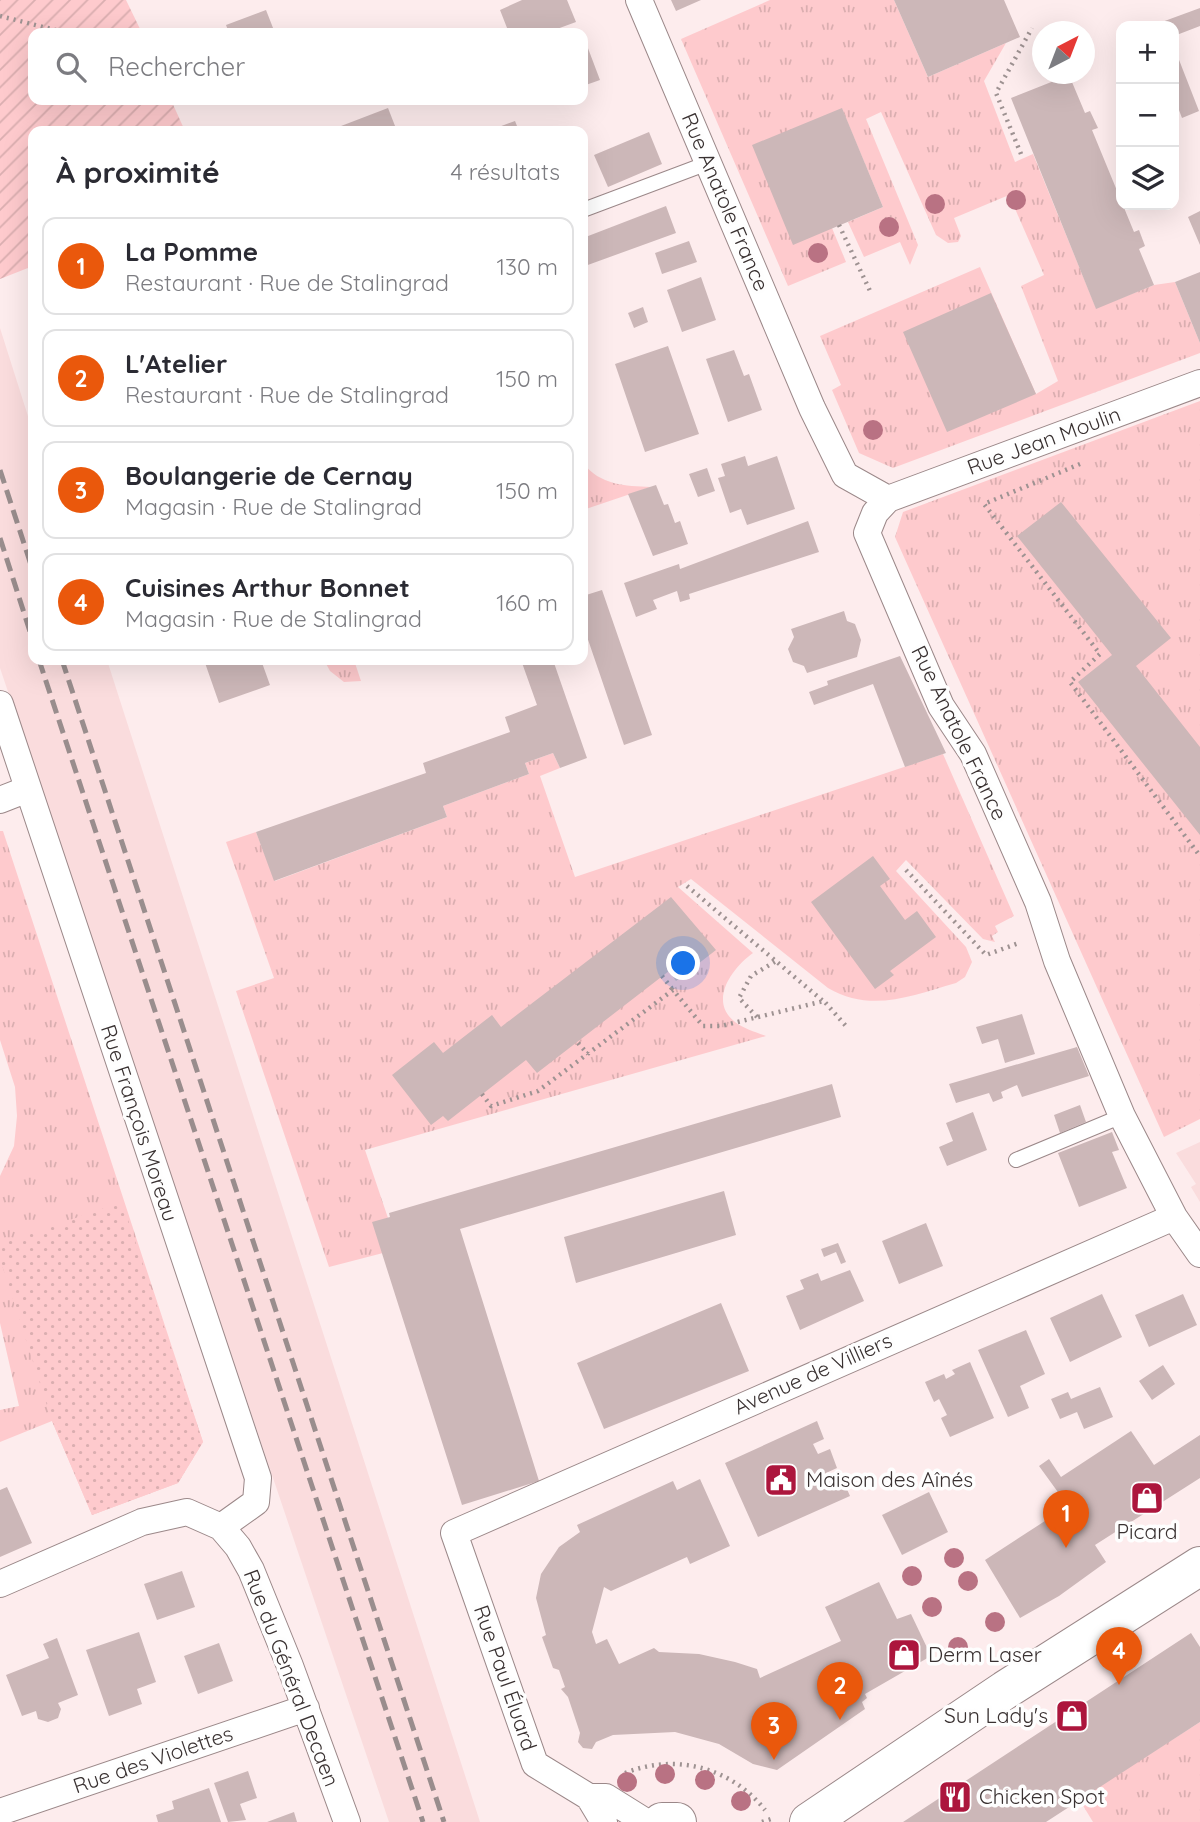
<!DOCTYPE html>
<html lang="fr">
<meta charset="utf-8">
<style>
:root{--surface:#fff;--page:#f2f2f3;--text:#2b2b33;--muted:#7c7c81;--line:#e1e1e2;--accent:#ea580c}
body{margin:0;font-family:Quicksand,sans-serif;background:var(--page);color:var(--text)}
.controls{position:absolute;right:21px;top:21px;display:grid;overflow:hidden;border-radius:14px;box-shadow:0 7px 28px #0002}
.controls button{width:63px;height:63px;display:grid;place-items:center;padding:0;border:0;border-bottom:2px solid var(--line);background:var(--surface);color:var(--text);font:35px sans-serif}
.compass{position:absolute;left:1032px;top:21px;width:63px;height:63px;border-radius:50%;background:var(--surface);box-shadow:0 7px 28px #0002;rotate:42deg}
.you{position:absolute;left:684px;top:964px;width:24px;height:24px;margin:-18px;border:5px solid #fff;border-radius:50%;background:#1a73e8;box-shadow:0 0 0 10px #1a73e833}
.badge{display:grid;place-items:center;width:46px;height:46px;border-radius:50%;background:var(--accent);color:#fff;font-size:23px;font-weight:700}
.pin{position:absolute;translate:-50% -58px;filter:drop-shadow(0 2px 4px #0008)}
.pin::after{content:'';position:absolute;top:37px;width:24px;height:21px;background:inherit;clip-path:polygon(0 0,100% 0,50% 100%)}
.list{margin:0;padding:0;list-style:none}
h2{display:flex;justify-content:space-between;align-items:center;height:91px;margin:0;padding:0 28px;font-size:30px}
h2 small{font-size:23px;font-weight:400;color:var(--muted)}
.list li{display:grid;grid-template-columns:46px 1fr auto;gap:21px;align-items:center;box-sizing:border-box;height:98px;margin:0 14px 14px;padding:0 14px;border:2px solid var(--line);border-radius:14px}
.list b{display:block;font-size:26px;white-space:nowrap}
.list p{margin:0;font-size:23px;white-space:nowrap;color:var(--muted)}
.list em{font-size:23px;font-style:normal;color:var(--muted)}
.icon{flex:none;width:38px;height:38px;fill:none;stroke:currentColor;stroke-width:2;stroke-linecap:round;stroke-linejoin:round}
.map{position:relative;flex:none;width:1200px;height:1822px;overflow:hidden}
.search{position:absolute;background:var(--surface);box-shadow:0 7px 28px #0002;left:28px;top:28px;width:560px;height:77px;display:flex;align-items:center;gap:18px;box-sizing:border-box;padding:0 24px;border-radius:14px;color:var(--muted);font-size:26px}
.panel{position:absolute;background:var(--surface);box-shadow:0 7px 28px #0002;left:28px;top:126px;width:560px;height:539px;border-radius:14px}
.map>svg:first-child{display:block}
.built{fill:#fadcdd}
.grass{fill:url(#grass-tufts)}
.park{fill:url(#park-dots)}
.garden{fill:url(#garden-furrows)}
.building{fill:#ccb7b8}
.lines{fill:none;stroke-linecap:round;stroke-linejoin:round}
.lane-casing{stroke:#9b8889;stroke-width:16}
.street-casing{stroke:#9b8889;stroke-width:28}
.secondary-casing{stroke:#9b8889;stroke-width:40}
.path{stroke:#9e9292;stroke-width:4.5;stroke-dasharray:2 5;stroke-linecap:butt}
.lane{stroke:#fff;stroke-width:14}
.street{stroke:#fff;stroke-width:26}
.secondary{stroke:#fff;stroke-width:38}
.rail{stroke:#998d8d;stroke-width:5;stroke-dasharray:14 7;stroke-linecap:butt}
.tree{fill:#b97283}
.labels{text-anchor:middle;stroke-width:7;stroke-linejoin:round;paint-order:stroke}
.street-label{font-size:21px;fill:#393131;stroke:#fefefe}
.poi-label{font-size:21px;fill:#393131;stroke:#fefefe;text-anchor:start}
</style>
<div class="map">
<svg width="1200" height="1822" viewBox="0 0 1200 1822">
<defs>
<pattern id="grass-tufts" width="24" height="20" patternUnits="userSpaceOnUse" patternTransform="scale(1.75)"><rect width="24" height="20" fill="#fecacd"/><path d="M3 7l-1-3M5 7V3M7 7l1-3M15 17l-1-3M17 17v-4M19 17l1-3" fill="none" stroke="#daaeb0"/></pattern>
<pattern id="park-dots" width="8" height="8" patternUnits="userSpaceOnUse" patternTransform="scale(1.75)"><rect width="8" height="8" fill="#fecacd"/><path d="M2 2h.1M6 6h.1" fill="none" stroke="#daaeb0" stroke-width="1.8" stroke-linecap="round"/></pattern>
<pattern id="garden-furrows" width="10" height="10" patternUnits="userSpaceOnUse" patternTransform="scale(1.75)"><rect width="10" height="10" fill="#fecacd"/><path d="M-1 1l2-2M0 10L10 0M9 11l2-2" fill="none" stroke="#daaeb0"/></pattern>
</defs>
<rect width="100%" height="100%" fill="#fdeced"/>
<path class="built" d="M0,328L33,432V660H107L480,1822H389L0,668Z
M1200,1142V1202L1191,1187L1196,1184L1176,1153Z"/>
<path class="grass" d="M770,0H894L928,77L1006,43L984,81L1015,162L1033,154L1096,308L1154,285L1175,282L1200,343V353L893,468L859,453L832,390L841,385L820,336L980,267L1036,394L1058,381L1021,286L1044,275L1009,195L954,218L961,236L958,242L948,243L936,235L881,112L866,119L918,245L910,265L900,242L864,257L848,222L883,207L842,109L832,228L846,262L788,286L681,39Z
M1200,401V1119L1164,1137L895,537L903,512Z
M583,463C600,485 625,486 651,487L583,510Z
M324,660H354L361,681L344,682L330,671Z
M553,753L560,768L540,776L575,877L943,754L1014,916L995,926L998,932L992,936L995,942L983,939L906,860L896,871L966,947L972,962L965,977L956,983C911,996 871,1013 828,988L691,879L678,887L753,953C732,968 708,1001 735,1022C744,1029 756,1032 766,1036L365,1150L388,1218L383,1253L329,1267L236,991L274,978L226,842L256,832L275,881L447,817L443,806L529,774L525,763Z
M0,831H3L203,1442L178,1483L92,1515L52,1421L0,1442V1410L19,1406L0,1323V1176L14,1146L17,1116L15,1087L0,1040Z
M1200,1722V1822H1093L1079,1799Z"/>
<path class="park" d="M122,1202L203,1442L178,1483L92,1515L52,1421L0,1259V1244Z"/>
<path class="garden" d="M0,0H126L142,33H33V100H171L185,131H33V266L0,279Z"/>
<path class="building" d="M522,0H567L576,22L546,33H509L500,10Z
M671,0H701L676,11Z
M894,0H1004L1020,37L928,77Z
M1200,8V26L1174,36V26H1151Z
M266,10L275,33H229L226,25Z
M583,35L600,80L583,86Z
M1174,47L1199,111L1182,118L1174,97Z
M1069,75L1085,113L1090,111L1098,128L1092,130L1134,232L1139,230L1145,246L1139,249L1154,285L1096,309L1011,98Z
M388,108L397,131H328Z
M842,108L883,207L793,245L752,145Z
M515,121L519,131H488Z
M649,132L662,164L608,187L594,155Z
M666,206L676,233L585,266L583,238Z
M1200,211V245L1188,217Z
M689,241L697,262L662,274L655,253Z
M1200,272V343L1175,282Z
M701,277L716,320L682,332L667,290Z
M991,293L1036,394L947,432L903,332Z
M643,307L648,322L634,328L628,313Z
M668,346L699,434L645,452L615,364Z
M734,350L744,376L749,374L762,410L728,422L706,359Z
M745,456L748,466L777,456L795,509L747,525L741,509L730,513L718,478L725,476L721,464Z
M707,468L715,491L698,497L689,474Z
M656,485L664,505L668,504L675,523L680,521L688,544L653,556L628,494Z
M1061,502L1171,638L1136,666L1200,747V835L1078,682L1112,655L1017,536Z
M808,521L819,552L689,594L690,599L680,602L677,591L653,600L657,609L636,617L624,583L679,564L680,569Z
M602,590L652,735L624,745L583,625V596Z
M844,611L847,621L855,624L861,640L857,657L807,673L804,666L793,662L788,649L794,637L791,629Z
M900,656L946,753L905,767L873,684L814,705L809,692L828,685L827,681Z
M204,660H261L270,685L219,703Z
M521,660H553L587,758L560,768L553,753L525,763L529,774L443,806L447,817L274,881L256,832L426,773L423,763L510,732L505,717L537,705Z
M873,856L890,879L880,886L905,920L917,911L936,937L890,971L894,975L875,989L811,902Z
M671,897L716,950L676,981L669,971L537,1073L526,1060L448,1121L443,1116L431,1125L392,1075L434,1042L443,1053L492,1015L501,1027Z
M1022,1014L1035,1054L1005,1063L998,1039L982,1044L976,1027Z
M1077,1047L1089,1076L1022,1097L1017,1085L1001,1092L1003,1098L993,1102L989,1093L956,1103L949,1084Z
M832,1084L841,1117L460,1229L539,1481L462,1505L372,1222L390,1217L389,1213Z
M1080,1105L1086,1122L1060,1133L1054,1115Z
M973,1112L987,1150L947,1166L939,1147L953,1141L946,1123Z
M1112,1132L1119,1150L1112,1152L1127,1188L1079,1207L1058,1153Z
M724,1191L736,1235L576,1283L564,1237Z
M926,1223L943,1266L899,1284L882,1241Z
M838,1243L846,1262L841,1264L836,1252L824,1257L821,1249Z
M850,1270L864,1301L800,1330L786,1296L804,1289L800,1280L818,1273L821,1281Z
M1102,1294L1122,1337L1070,1362L1050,1318Z
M1183,1294L1197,1325L1149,1347L1135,1315Z
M721,1303L749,1371L604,1429L577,1363Z
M1026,1330L1045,1374L1020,1386L1029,1408L1008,1417L978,1350Z
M970,1362L994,1418L950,1437L941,1418L947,1415L939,1399L934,1402L925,1382L944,1374L946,1379L955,1374L952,1370Z
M1163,1365L1175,1384L1152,1400L1139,1381Z
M1100,1387L1113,1417L1084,1429L1077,1412L1060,1419L1051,1399L1068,1392L1071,1399Z
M817,1421L824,1439L813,1444L818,1454L830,1449L837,1468L826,1473L830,1483L842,1478L850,1496L758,1537L725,1463Z
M1131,1431L1154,1465L1200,1435V1478L1095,1545L1106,1562L1059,1596L1020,1618L985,1560L1068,1506L1039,1466L1049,1459L1061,1477Z
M700,1479L730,1546L690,1564L687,1557L611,1591L604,1587L592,1632L596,1644L607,1639L619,1664L654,1648L659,1652L699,1654L735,1662L757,1669L760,1678L841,1641L825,1607L879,1582L897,1619L911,1614L931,1656L865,1694L867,1698L862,1702L865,1709L777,1770L753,1764L719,1744L675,1732L613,1735L596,1742L592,1749L583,1748L578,1742L580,1733L568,1697L561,1689L565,1687L559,1670L553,1668L542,1637L546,1635L536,1598L541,1574L559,1547L580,1532L577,1525L673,1481L677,1490Z
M7,1487L32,1543L0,1557V1490Z
M929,1492L948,1532L902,1555L882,1515Z
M182,1571L195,1607L157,1620L144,1584Z
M139,1632L156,1682L137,1689L142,1704L109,1716L86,1650Z
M1191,1633L1200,1647V1722L1046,1822H903Z
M57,1638L78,1695L58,1703L61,1709L58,1718L48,1722L38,1719L36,1711L22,1716L6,1675L49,1658L43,1644Z
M219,1643L233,1681L198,1694L184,1656Z
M248,1771L257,1798L240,1804L246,1820L228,1822L214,1783Z
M209,1788L221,1822H158L156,1815L174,1809L172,1801Z
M294,1812L297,1822H267Z"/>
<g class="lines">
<defs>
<path id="lane" d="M583,210L708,163
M1016,1160L1122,1116"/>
<path id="street" d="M639,0L812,408L845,475L888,499
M1200,383L888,499L875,513L867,533L941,706L973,754L1038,902L1057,961L1122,1116L1174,1217L1200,1254
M0,704L258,1478L256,1502L221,1527
M0,800L28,789
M0,1584L142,1522L187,1512L221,1527L238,1547L251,1570L290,1666L347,1822
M589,1797H606L646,1822
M0,1812L306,1708
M604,1822L589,1797L535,1764L454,1533L1174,1217"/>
<path id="secondary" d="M662,1822H677
M809,1822L1005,1690L1200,1566"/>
</defs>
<use href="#lane" class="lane-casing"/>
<use href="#street" class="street-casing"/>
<use href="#secondary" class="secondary-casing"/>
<path class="path" d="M0,16L67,33
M1021,154L996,93L1032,28
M839,225L871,293
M1080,464L984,504L1100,654L1070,682L1200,856
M906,870L986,955L1019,943
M687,886L823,1001
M662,976L673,990
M757,1017L739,998L751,976L776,961
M578,1043L588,1054
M482,1094L491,1106L538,1091L673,990L703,1026H721L824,1001L846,1026
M625,1773C675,1753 731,1767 765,1810
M762,1822L774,1818"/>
<use href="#lane" class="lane"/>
<use href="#street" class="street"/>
<use href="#secondary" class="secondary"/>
<path class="rail" d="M0,470L33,571
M0,538L33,641
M39,660L423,1822
M62,660L444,1822"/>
</g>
<g class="tree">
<circle cx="1016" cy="200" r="10"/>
<circle cx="935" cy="204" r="10"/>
<circle cx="889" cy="227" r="10"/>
<circle cx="818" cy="253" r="10"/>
<circle cx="873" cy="430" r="10"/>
<circle cx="954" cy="1558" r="10"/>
<circle cx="912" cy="1576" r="10"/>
<circle cx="968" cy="1581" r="10"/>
<circle cx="932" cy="1607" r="10"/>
<circle cx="995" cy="1622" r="10"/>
<circle cx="958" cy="1647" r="10"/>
<circle cx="665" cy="1774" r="10"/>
<circle cx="705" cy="1780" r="10"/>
<circle cx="627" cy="1782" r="10"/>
<circle cx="741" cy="1801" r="10"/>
</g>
<defs>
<symbol id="civic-square" viewBox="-11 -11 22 22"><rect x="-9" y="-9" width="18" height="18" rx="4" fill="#ac163d" stroke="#fefefe"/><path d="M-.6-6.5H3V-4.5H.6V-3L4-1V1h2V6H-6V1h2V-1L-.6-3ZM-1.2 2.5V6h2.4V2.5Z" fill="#fff"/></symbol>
<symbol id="shop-square" viewBox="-11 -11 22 22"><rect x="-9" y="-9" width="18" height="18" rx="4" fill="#ac163d" stroke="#fefefe"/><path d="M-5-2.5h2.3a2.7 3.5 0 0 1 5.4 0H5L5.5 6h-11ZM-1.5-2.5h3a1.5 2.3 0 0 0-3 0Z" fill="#fff"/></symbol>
<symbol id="restaurant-square" viewBox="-11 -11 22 22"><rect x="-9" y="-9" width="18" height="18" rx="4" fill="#ac163d" stroke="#fefefe"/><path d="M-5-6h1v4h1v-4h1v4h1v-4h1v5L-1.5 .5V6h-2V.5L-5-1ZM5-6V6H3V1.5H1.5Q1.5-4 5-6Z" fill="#fff"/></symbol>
</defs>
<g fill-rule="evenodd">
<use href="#civic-square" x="762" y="1461" width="38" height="38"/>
<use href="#shop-square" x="1128" y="1479" width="38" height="38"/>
<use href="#shop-square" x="885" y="1636" width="38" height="38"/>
<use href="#shop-square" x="1053" y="1697" width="38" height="38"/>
<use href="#restaurant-square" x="936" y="1778" width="38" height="38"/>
</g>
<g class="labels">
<g class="street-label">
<text transform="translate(725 202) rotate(67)" y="7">Rue Anatole France</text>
<text transform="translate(1044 441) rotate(-20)" y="7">Rue Jean Moulin</text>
<text transform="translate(959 733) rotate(64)" y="7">Rue Anatole France</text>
<text transform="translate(139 1123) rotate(72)" y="7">Rue François Moreau</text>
<text transform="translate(813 1374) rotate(-24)" y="7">Avenue de Villiers</text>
<text transform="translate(291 1678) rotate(69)" y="7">Rue du Général Decaen</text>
<text transform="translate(505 1678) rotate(71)" y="7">Rue Paul Éluard</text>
<text transform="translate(153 1760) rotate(-19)" y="7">Rue des Violettes</text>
</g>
<g class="poi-label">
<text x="806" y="1487">Maison des Aînés</text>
<text x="1147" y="1539" text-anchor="middle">Picard</text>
<text x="928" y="1662">Derm Laser</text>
<text x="1048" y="1723" text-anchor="end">Sun Lady's</text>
<text x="979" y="1804">Chicken Spot</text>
</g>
</g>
</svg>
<div class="controls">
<button>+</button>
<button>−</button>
<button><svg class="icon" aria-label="layers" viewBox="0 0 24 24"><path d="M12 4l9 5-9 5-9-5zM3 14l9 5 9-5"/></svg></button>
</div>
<svg class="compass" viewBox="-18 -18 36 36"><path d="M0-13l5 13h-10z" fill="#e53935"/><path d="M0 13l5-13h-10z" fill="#7c7c81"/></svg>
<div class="you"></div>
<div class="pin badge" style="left:1066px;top:1548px">1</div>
<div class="pin badge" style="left:840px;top:1720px">2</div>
<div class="pin badge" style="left:774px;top:1760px">3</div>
<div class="pin badge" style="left:1119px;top:1685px">4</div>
<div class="search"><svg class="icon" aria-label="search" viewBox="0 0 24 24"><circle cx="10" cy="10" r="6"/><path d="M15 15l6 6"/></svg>Rechercher</div>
<section class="panel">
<h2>À proximité<small>4 résultats</small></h2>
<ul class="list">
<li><span class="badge">1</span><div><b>La Pomme</b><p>Restaurant · Rue de Stalingrad</p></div><em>130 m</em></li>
<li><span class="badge">2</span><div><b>L'Atelier</b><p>Restaurant · Rue de Stalingrad</p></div><em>150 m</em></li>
<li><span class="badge">3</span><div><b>Boulangerie de Cernay</b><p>Magasin · Rue de Stalingrad</p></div><em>150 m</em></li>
<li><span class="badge">4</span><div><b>Cuisines Arthur Bonnet</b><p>Magasin · Rue de Stalingrad</p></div><em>160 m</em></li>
</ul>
</section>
</div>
